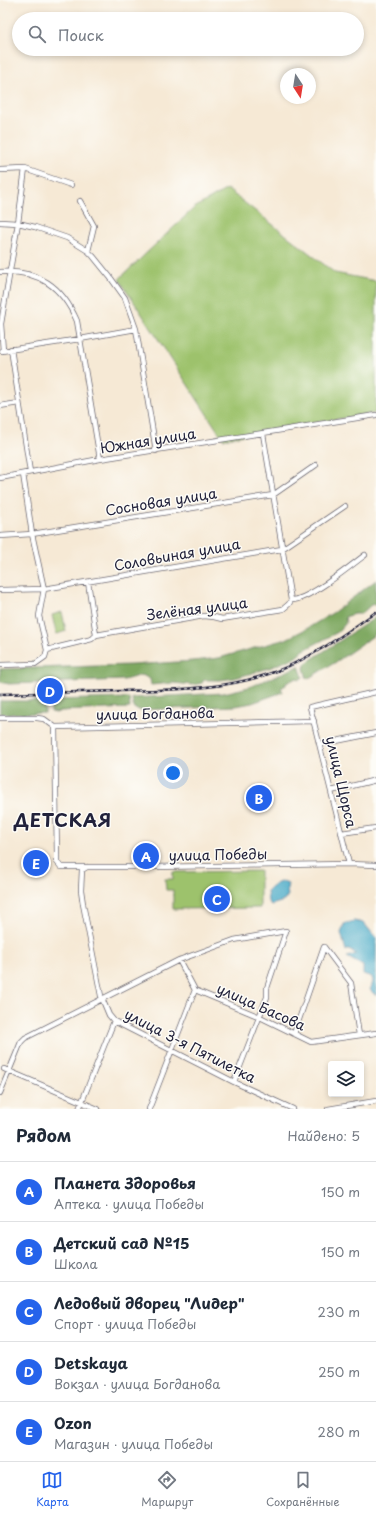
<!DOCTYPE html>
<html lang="ru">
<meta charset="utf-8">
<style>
:root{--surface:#fff;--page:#f2f2f3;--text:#1f2937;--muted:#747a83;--line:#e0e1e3;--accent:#2563eb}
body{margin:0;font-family:"Playpen Sans",sans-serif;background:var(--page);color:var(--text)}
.controls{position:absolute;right:12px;bottom:12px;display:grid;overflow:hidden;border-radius:4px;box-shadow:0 2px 6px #0003}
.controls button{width:36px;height:36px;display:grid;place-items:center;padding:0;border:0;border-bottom:1px solid var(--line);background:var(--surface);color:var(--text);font:20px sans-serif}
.compass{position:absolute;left:280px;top:68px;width:36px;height:36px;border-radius:50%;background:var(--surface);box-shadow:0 2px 6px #0003;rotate:168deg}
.you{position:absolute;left:173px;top:773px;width:14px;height:14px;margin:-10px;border:3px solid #fff;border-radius:50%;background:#1a73e8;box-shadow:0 0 0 6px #1a73e833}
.badge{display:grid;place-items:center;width:26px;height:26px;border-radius:50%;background:var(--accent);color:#fff;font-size:13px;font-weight:700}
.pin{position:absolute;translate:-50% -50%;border:2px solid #fff;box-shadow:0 1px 4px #0006}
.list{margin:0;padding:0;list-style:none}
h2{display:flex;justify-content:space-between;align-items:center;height:52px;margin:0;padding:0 16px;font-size:17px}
h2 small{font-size:13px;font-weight:400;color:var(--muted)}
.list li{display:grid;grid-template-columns:26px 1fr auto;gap:12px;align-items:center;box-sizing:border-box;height:60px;padding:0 16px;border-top:1px solid var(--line)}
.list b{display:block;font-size:15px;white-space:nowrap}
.list p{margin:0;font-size:13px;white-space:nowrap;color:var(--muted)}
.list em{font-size:13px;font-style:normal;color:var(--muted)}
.icon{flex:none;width:22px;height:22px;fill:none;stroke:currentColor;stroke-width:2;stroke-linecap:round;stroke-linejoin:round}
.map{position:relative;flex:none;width:376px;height:1109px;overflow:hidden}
.search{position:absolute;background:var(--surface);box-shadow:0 2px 6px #0003;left:12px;right:12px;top:12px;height:44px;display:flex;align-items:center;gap:10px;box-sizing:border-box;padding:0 14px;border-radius:22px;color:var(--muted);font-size:15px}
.sheet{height:352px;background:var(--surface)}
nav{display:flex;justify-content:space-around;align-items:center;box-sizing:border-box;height:56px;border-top:1px solid var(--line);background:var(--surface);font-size:11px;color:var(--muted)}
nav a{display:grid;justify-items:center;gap:2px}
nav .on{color:var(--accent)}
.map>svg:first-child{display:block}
.green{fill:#9dc26c;stroke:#607254}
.forest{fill:#7ea860;stroke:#50654e}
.water{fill:#47a9c6;stroke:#346680}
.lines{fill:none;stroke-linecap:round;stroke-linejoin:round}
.minor-casing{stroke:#6c6871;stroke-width:6}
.minor{stroke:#fff;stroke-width:4.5}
.rail-casing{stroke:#22223b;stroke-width:2.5}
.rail{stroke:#fdfcf7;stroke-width:1;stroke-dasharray:3;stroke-linecap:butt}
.labels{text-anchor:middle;stroke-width:3;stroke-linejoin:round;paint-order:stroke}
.street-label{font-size:14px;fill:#22223b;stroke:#fdfcf7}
.district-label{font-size:18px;font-weight:bold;letter-spacing:1px;fill:#22223b;stroke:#fdfcf7}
</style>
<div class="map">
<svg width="376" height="1109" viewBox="0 0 376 1109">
<rect width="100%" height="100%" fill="#fdfcf7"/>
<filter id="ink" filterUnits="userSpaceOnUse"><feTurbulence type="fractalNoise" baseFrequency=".025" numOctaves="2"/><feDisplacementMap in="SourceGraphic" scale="8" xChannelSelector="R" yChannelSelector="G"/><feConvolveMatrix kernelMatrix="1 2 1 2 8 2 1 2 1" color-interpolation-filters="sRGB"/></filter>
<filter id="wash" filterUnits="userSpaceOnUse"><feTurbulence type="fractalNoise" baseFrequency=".012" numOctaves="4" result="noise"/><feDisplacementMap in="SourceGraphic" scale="16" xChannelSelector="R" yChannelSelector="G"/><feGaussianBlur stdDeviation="0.9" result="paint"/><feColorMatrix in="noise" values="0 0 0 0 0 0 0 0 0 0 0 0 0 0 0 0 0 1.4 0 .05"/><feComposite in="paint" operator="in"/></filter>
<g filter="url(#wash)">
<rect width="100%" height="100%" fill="#f6e9d5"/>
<path class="green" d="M227,189L335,273L376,281V413L293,426L223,439L119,279L194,208Z
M62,612L66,631L57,634L56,633L52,615Z
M260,871V908L173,909V890H166L165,879H173V872Z"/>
<path class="forest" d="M376,580V604L371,605L361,614H354L345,617L346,623L338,632L304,650L296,657L269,668L235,678L220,680H204L202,683L193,685L173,683L151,685L150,679L142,675L124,680L9,684L0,682V669L131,665L193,661L219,658L286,639L308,628L334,612Z
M376,617V634L336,662L307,679L304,668L306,663Z
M299,666L303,677L299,680L297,678L286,683V685L281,688L283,692L252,703L236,706L140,710L135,709L133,705L132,698L224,693L249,687Z
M129,698L130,708L61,711L56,713L51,712V700Z
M0,701H44L45,713L0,714Z"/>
<path class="water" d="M283,881L288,883L287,890L288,895L284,901L271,905L268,902L267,891L275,884Z
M354,921L364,923L376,938V996L370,990L373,982L372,977L363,974V966L347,957L356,954L349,949L346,951L341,933L344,924Z"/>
</g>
<g filter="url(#ink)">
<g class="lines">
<defs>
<path id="minor" d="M0,170L25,169L71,185
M80,201L94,226L88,251
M0,222L18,223L35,227L67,238L88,251L93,256L110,277L125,298L136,329L156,451
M0,272C39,270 62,286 77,321L100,459
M11,349L30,472
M2,351L80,339L136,329
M3,351L1,324L18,223L25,169
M0,406L19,403
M263,434L291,600
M23,474L32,534L44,589L39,616L47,650
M0,478L100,459L376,415
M0,536L32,534L273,495L316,465
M88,582L96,635
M0,590L44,589L282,549L345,506
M0,665L35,664L45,657L47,650L92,639L96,635L204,616L214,617L222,619L283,609L289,604L291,600C306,602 352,565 365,555
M0,718H37L44,719L55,727L314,721
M55,727L57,856V862L61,867H151L349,864L376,865
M321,744L376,733
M331,791L376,780
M341,833L376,828
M349,864L310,707L376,692
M87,867L82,870L81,890L83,904L101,996L109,1015L114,1021L234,1082L293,1109
M179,960L195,990L260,1017L311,1042L376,1033
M294,1034L324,947L351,983L359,1035
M4,1069L98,1109
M0,1093L21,1042L25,1038L179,960L234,940L286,931L267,988V997L234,1082
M79,1109L114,1021
M149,1109L195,990
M328,1109L376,1101"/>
</defs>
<use href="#minor" class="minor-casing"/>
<use href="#minor" class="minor"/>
<defs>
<path id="rail" d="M0,694C40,693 81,692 121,691C174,690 227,690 277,671C313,657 345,634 376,612"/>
</defs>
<use href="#rail" class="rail-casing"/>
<use href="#rail" class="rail"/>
</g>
</g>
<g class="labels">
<g class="street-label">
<text transform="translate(148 441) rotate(-9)" y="5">Южная улица</text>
<text transform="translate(161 502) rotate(-9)" y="5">Сосновая улица</text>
<text transform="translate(177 555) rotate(-10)" y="5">Соловьиная улица</text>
<text transform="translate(197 609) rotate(-7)" y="5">Зелёная улица</text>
<text transform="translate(155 714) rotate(-1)" y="5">улица Богданова</text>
<text transform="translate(341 782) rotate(77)" y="5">улица Щорса</text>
<text transform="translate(218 855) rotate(-1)" y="5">улица Победы</text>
<text transform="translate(261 1007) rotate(24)" y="5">улица Басова</text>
<text transform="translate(190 1046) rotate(27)" y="5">улица 3-я Пятилетка</text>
</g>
<g class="district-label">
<text x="63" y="827">ДЕТСКАЯ</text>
</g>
</g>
</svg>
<div class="controls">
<button><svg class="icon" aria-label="layers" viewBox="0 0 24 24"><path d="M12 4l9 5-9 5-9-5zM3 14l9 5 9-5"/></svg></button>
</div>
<svg class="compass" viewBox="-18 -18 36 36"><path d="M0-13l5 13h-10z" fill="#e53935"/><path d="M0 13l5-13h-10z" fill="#747a83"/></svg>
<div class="you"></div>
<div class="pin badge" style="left:146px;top:856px">A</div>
<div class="pin badge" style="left:259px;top:798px">B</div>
<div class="pin badge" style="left:217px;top:899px">C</div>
<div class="pin badge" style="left:50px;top:691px">D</div>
<div class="pin badge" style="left:36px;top:863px">E</div>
<div class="search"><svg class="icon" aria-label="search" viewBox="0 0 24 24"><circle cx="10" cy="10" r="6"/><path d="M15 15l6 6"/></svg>Поиск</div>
</div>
<section class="sheet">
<h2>Рядом<small>Найдено: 5</small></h2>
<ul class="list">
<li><span class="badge">A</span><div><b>Планета Здоровья</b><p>Аптека · улица Победы</p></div><em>150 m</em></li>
<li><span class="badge">B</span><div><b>Детский сад №15</b><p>Школа</p></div><em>150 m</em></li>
<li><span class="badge">C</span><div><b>Ледовый дворец &quot;Лидер&quot;</b><p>Спорт · улица Победы</p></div><em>230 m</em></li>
<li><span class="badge">D</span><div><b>Detskaya</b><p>Вокзал · улица Богданова</p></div><em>250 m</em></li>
<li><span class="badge">E</span><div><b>Ozon</b><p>Магазин · улица Победы</p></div><em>280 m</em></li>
</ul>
</section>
<nav>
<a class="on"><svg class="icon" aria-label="map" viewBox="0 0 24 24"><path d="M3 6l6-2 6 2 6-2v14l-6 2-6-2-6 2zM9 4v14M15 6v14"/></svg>Карта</a>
<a><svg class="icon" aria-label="directions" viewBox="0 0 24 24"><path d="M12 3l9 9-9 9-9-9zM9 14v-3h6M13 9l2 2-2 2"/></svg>Маршрут</a>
<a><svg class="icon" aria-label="saved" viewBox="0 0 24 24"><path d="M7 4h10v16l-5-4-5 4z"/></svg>Сохранённые</a>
</nav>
